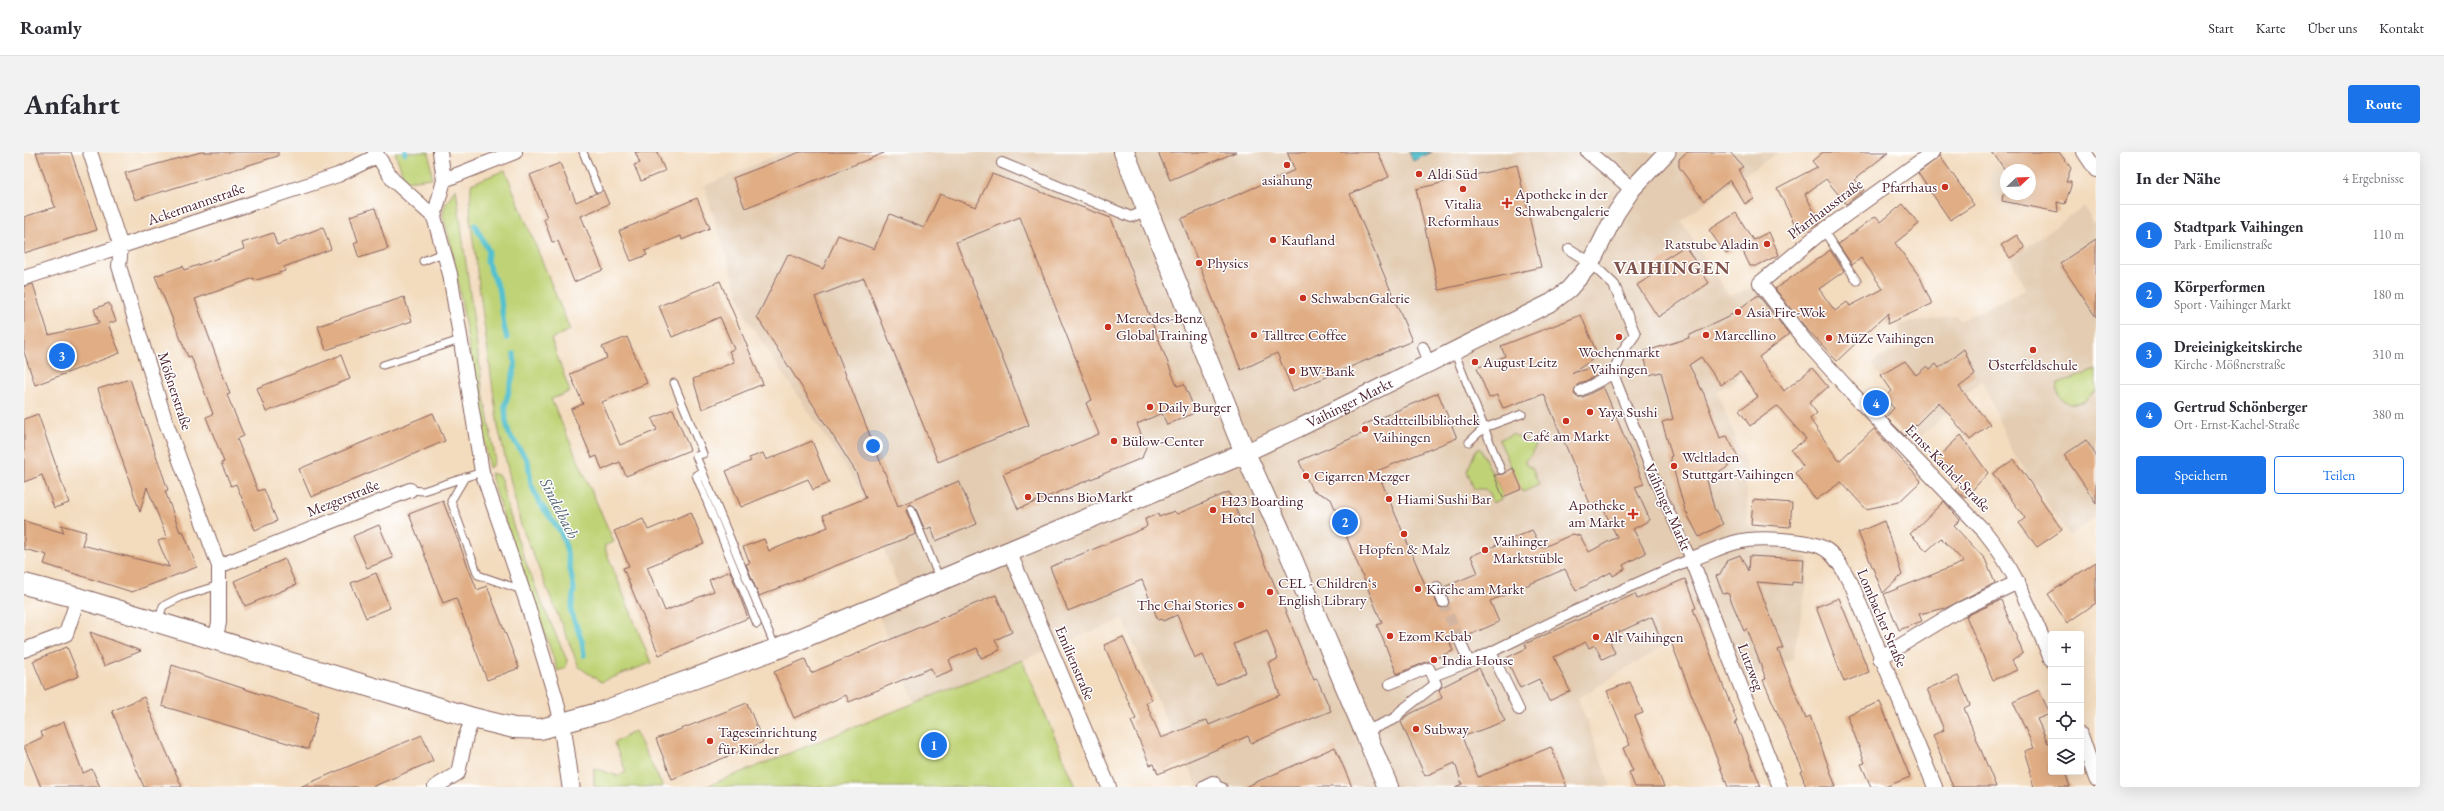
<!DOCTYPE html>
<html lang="de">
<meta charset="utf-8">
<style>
:root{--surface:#fff;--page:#f2f2f3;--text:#2b2b33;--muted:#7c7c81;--line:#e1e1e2;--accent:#1a73e8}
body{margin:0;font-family:"EB Garamond",serif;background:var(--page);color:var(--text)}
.controls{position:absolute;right:12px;bottom:12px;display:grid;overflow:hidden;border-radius:4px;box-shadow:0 4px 16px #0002}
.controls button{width:36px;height:36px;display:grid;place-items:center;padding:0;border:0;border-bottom:1px solid var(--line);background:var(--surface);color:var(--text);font:20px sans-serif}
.compass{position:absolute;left:1976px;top:12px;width:36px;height:36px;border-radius:50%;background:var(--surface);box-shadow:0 4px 16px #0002;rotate:67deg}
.you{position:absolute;left:849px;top:294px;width:14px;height:14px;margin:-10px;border:3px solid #fff;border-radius:50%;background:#1a73e8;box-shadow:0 0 0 6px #1a73e833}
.badge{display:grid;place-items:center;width:26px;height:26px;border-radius:50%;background:var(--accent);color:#fff;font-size:13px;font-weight:700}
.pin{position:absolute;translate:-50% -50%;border:2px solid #fff;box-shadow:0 1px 4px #0006}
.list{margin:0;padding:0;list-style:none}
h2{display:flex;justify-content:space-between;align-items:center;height:52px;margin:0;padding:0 16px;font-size:17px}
h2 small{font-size:13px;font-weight:400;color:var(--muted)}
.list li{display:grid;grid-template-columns:26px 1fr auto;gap:12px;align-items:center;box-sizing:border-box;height:60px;padding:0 16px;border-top:1px solid var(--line)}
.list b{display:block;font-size:15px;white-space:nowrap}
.list p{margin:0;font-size:13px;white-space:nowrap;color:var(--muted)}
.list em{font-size:13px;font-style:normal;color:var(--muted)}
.actions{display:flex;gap:8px;padding:12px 16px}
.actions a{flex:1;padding:9px 0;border:1px solid var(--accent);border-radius:4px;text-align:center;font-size:14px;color:var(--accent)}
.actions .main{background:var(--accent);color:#fff}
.icon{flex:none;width:22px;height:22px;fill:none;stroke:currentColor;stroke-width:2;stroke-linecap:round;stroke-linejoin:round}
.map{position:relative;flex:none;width:2072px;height:635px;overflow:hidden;border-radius:4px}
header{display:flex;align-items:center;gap:24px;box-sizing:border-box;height:56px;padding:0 20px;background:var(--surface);border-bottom:1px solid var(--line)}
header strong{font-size:19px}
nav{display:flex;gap:22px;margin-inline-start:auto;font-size:14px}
.intro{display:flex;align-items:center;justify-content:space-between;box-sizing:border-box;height:96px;padding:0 24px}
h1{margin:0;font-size:28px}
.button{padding:10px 18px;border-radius:4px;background:var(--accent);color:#fff;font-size:14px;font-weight:700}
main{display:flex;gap:24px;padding:0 24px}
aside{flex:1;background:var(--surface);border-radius:4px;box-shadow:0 4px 16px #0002}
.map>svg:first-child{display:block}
.built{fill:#e3ccb2}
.green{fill:#bfd376;stroke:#847950}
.water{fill:#55c1ce;stroke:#50707c}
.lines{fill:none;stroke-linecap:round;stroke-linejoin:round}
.stream{stroke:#55c1ce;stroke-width:5.5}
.building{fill:#e0ad84}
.pedestrian-tunnel{stroke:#d1b5a1;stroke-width:10;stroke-dasharray:10 5;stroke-linecap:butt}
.service-casing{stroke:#85615e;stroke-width:9}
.pedestrian-casing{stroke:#85615e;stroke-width:12}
.minor-casing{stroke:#85615e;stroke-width:16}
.tertiary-casing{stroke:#85615e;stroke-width:19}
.secondary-casing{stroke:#85615e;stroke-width:22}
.service{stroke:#fff;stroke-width:7}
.pedestrian{stroke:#fff;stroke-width:10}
.minor{stroke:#fff;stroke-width:14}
.tertiary{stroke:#fff;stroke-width:17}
.secondary{stroke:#fff;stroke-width:20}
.poi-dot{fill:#c8321e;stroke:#fff;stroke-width:1.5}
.labels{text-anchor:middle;stroke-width:3;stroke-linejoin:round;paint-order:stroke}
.poi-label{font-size:15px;fill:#4a1f2b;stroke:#fff;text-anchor:start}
.street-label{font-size:15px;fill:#4a1f2b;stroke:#fff}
.water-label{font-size:16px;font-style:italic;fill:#4e606c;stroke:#fff}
.district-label{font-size:19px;font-weight:bold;letter-spacing:1px;fill:#7e514a;stroke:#fff}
</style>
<header>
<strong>Roamly</strong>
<nav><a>Start</a><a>Karte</a><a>Über uns</a><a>Kontakt</a></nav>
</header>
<div class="intro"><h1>Anfahrt</h1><a class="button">Route</a></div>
<main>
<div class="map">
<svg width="2072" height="635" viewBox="0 0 2072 635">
<rect width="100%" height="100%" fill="#fff"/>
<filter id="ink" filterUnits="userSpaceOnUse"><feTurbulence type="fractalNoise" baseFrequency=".025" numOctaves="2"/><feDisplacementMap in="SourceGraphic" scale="8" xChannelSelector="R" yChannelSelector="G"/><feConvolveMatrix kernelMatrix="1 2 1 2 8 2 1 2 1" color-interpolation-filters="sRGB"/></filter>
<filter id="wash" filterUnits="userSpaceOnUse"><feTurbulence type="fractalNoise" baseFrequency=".012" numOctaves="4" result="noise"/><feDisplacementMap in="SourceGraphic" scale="16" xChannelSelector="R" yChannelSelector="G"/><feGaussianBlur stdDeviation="0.9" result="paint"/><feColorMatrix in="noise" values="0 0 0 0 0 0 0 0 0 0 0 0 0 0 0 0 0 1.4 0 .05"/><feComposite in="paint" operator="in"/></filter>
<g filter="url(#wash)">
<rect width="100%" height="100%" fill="#f3dbbe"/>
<path class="built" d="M760,0H1755L1700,36L1657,69L1705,144L1735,134L1752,155L1712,186L1713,228L1693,239L1722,314L1724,373L1785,406L1782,436L1769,507L1714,531L1692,473L1647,490L1554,546L1587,635H1174L1147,579L1099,467L892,552L849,451L876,439L836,337L722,166L680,34Z
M2060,55L2072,73V365L2045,384L1986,296L1958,228L1894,287L1867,260L1870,256L1861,246L1868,239L1847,212L1854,206L1876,197L1875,172L1932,163L1935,169L2002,138L1986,106Z"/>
<path class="green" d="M371,0H405L408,26L381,29Z
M481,18L546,178L527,187L546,240L527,247L590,390L580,394L627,511L577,530L555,515L497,373L474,275L446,66L447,32Z
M432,36L459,239L471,305L469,313L465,316L437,147L427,93L419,64L421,53Z
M2072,218V240C2066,242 2065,247 2060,249C2045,258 2031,247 2034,232Z
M1488,282L1512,293L1508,302L1501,309L1502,313L1508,316L1515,333L1499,340L1475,288Z
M1456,296L1480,346L1469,351L1466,342L1461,337H1450L1443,319L1452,298Z
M466,321L474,323L477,327C490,390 517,449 543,508L542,515L534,519L480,366Z
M998,508L1052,635H681Z
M611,579L639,635H570V616L594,624L602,620L590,591Z"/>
<path class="water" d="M1385,0H1408L1389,9Z"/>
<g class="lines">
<path class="stream" d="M381,0V1
M451,73L464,98L463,110L476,140L480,175L483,186
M490,202L491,215L481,254L482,269L485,282L504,309L507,332L515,350L536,379L542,395L550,437L547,460L558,489L560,503"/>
</g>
<g id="blocks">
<path class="building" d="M12,0H47L73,78L0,101V65L31,55Z
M177,0H254V4L111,48L101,21Z
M611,0H633L641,19L617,29L610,13L616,11Z
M776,0H860V1L721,56L709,26Z
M1134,0H1212L1146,28Z
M1263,0H1354L1365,25L1326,42L1388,189L1269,239L1253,201L1217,218L1157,67L1271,18Z
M1663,0H1706L1719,15L1715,17L1730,47L1721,52L1706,28L1680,49L1655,15V7Z
M1799,0H1865L1831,27L1840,38L1822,52L1802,27L1781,42L1796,71L1775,81L1753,36L1793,15L1788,9Z
M1968,0H2035L2047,16L2042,30H2047V34L2041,52L2033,50L2034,60L1978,49L1979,42H2006V18L1982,19Z
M1916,4L1950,53L1926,68L1894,21Z
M536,11L552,50L579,38L585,52L557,64L579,118L550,130L534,89L528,90L520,67L523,65L506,23Z
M1493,13L1517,115L1415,138L1392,37Z
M968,22L1087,66L1153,234L1160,232L1170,256L1168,262L1143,273L1138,261L1113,272L1122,295L1118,306L994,357L979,322L1075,282L1062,251L1068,248L996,65L932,90L1005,273L914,310L840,126L791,145L874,354L935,329L953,372L912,389L907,375L901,378L891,355L885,352L882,359L892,382L735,444L722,412L726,411L719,395L740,387L745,399L804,375L799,363L842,346L832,320L733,165L764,102L799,117L814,83L850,97L866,62L900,76L916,42L952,55Z
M673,46L686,76L658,88L657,84L621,99L623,103L607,109L595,79Z
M1879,52L1895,72L1871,91L1896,125L1908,152L1863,172L1864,161L1839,184L1831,188H1835L1813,209L1783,177L1751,137L1806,98L1820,119L1795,137L1811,159L1823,150L1826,154L1859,137L1837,106L1828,113L1814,92L1852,64L1857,70Z
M351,56L364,97L335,106L330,91L334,89L326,64Z
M1712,61L1729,88L1745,80L1755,103L1732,114H1726L1716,93L1702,102L1685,78Z
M299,75L307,97L260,115L261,119L230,129V126L171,147L206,242L203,243L220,284L213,287L234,339L240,337L253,369L231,378L212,332L207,334L197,311L200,310L182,265L189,262L167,204L164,205L131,124L159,114L160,118L220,97L218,91L249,81L253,93Z
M1993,83L2001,96L1986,106L1977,93Z
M2072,87V165L2036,111Z
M1661,94L1685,131L1634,165L1613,133L1635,119L1631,113Z
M696,129L739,232L678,257L669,227L710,210L705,199L710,197L696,165L648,185L635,154Z
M9,132L25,183L75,171L70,157L85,151L92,169L84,172L96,201L11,233L0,200V134Z
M1734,143L1765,182L1735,205L1760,239L1788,216L1804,235L1785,251L1793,261L1786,267L1815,309L1850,277L1897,329L1875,350L1842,357L1817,330L1792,348L1771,321L1779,314L1767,298L1782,287L1753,254L1726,274L1715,258L1734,245L1716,220L1697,233L1677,205L1665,213L1680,242L1696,286L1703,284L1715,307L1704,312V315L1683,328L1690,356L1699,372L1675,385L1661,358L1646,305L1648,304L1638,270L1649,267L1637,220L1625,223L1619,200L1665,186L1664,184L1704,165Z
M380,145L388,169L302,198L294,174Z
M1557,163L1572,199L1565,202L1568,208L1548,221L1570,215L1574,223L1553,233L1550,242L1553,245H1559L1579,235L1582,241L1620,332L1611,335L1626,368L1609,377L1622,401L1599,413L1601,417L1589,424L1587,420L1552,439L1541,417L1466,449L1475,470L1441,485L1436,481H1432L1429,490L1426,491L1429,499L1373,522L1353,473L1358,471L1307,347L1288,338L1275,309L1342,280L1339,273L1414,241L1433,286L1353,319L1405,442L1408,441L1415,455L1421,456L1425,451L1420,435L1454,421L1447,404L1508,378L1518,396L1549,382L1556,384L1565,400L1593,385L1576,350L1567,354L1520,242L1479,256L1473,243L1465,246L1453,216L1481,204L1477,194Z
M603,185L623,231L578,250L596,293L633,278L628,267L649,257L666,298L602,324L596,310L578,318L573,304L568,306L547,257L559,252L546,222L583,206L578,195Z
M1940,197L1951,223L1935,235L1966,272L1946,288L1915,250L1881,284L1862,265L1870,256L1861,246L1868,239L1857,223L1881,209L1892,223L1903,214L1906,217L1912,212L1915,216Z
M317,203L326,227L242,260L233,236Z
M106,227L144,338L141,339L156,380L159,379L173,415L108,440L20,412L23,403L0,397V369L40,381L37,373L62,380L58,393L145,415L134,389L143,386L123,335L116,360L74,237Z
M409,261L421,289L287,345L275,317Z
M14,262L45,351L30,356L18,323L0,330V267Z
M1937,283L1964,321L1941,346L1932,338L1936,334L1911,308Z
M2062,288L2072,303V351L2040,303Z
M788,289L805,331L789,338L784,327L717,355L702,319L727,309L725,306L739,301L742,308Z
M1990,307L2038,378L2013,395L1995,371L2001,366L1969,322Z
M1489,316L1498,337L1479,345L1470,323L1479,322Z
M1205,340L1218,372L1224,369L1290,528L1293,527L1307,559L1227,591L1224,584L1134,622L1130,612L1126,613L1107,569L1112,567L1080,493L1099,485L1128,548L1122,551L1137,586L1183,568L1185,573L1256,543L1244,511L1254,507L1243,478L1210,492L1222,520L1192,533L1179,503L1171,506L1153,463L1139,469L1137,467L1134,468L1118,428L1044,459L1026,415L1121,376L1123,374L1121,367L1134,362L1135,365L1150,359L1153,362Z
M1729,348L1768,351L1766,375L1727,372Z
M419,349L453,438L463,434L495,516L463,528L432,446L419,451L385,362Z
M1920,349L1936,368L1930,374L1961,407L1971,431L1922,456L1895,462L1898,469L1875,478L1860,442L1940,410L1917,386L1903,399L1886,382Z
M667,360L680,392L623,415L641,459L690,439L685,428L706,419L724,466L635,503L599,416L605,414L590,379L619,367L624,378Z
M1860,369L1878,423L1859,441L1834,380Z
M355,373L369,406L343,416L329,384Z
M1716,403L1724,419L1725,404L1780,407L1778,431L1768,430V433L1733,430L1759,496L1754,498L1782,566L1786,564L1812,635H1782L1777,620L1779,619L1739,528L1742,527L1723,477L1720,479L1704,441L1699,442L1692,424L1696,422L1703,408Z
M261,407L272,433L221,454L210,429Z
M2072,410V451L2043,471L2024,442Z
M352,421L366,456L342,466L327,431Z
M1661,427L1672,456L1669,457L1713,569L1711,570L1737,635H1704L1647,490L1639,493L1628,465L1584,485L1591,501L1578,507L1571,493L1565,496L1562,490L1530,505L1546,539L1525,549L1515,527L1496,536L1482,506L1503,496L1501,492L1611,442L1613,447Z
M972,443L988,480L971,488L976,498L957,506L953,496L925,508L929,518L911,525L907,516L825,550L822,543L770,566L750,520L781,507L787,521Z
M1815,446L1845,520L1820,530L1792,455Z
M1977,448L1999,501L1988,509L1993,518L1969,528L1942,464Z
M66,480L117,499L80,514Z
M43,495L55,524L21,538L9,509Z
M148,513L294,561L284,597L138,554Z
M1455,516L1481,569L1438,585L1454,625L1527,595L1543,635H1431L1438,632L1431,611L1401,624L1377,570L1382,564L1418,546L1415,538L1418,535Z
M1934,524L1946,553L1940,556L1972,635H1929L1909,583L1920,578L1903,537Z
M1606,530L1619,561L1611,564L1640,635H1611L1605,620L1609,619L1599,596L1606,593L1583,539Z
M2015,538L2026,562L2013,567L2024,591L2027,590V620H2041L2046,635H2010L2005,619L2007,618L2001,599L2010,596L1989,550Z
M120,545L140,594L158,635H120L108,607L88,559Z
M1856,550L1886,625L1861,635H1847L1837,612L1841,611L1823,563Z
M723,551L739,590L648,627L632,587Z
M40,570L59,621L68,617L76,635H17L0,594L19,585L17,580Z
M398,583L409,609L348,635H276Z
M1311,595L1328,635H1221L1280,609Z"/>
</g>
</g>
<g filter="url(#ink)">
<use href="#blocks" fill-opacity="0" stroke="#85615e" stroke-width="1"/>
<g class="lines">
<path class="pedestrian-tunnel" d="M1419,450L1435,487"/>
<defs>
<path id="service" d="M559,0L574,37
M1799,78L1833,129
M399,109L421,100
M1430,199L1477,318
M359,213L436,188
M650,231L679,302L672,304L752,497
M1445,290L1460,276L1498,262
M679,320L672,323L733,472
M441,325L427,349L454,423L498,438
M386,338L399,339L458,320
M887,357L916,428
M134,470L139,454L157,445L195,433
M1189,631L1199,635"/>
<path id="pedestrian" d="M978,11L1107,65L1124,58
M1545,97L1567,111L1590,133L1611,182L1599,199L1589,222
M1399,195L1405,211
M1556,239L1589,222
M1413,435L1419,450
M1435,487L1445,510
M1467,500L1495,558
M1409,524L1455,506L1551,459L1667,407L1636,340L1589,222
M1340,580L1372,566L1376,560L1412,532L1405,516L1366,532"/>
<path id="minor" d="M66,0L97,95L95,114L141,268L195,414V471L191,488
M351,0L369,28L410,65
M416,0L420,28L410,65L426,122L458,320L504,454L532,547L538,573
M1564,0L1608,37
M1909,0L1795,82L1736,131L1782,190L1828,241L1961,380C1992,418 2008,462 2027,507
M2060,0L2072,18
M420,28L491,0
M0,126L314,23L353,4
M985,399L1085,635
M195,414L386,338
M0,498L42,482L54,446
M1856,506L1935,458L1994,430
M2057,583L2072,627
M411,635L434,621L442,584L449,566
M1181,635L1189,631
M1756,635L1667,407C1682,402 1697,394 1713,390C1731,385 1785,387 1801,397C1813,404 1820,420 1827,431L1911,635"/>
<g id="tertiary">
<path id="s1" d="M1221,301L1275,276L1528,150L1545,137L1567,111L1592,61L1608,37L1643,0"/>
<path d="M538,573L547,635"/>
</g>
<path id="secondary" d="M1100,0L1221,301L1258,383L1364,635
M0,432L54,446L449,566L490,576L517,577L577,560L752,497L1221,301"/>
</defs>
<use href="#service" class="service-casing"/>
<use href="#pedestrian" class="pedestrian-casing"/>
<use href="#minor" class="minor-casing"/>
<use href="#tertiary" class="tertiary-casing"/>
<use href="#secondary" class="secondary-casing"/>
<use href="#service" class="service"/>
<use href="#pedestrian" class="pedestrian"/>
<use href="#minor" class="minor"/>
<use href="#tertiary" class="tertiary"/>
<use href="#secondary" class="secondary"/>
</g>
</g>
<g class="poi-dot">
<circle cx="1263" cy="13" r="4"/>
<circle cx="1395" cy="22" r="4"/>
<circle cx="1921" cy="35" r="4"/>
<circle cx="1439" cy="37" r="4"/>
<path d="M1481 45h4v4h4v4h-4v4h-4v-4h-4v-4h4z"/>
<circle cx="1249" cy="88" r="4"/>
<circle cx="1743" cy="92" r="4"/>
<circle cx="1175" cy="111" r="4"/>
<circle cx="1279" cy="146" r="4"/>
<circle cx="1714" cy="160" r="4"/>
<circle cx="1084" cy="175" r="4"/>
<circle cx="1230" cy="183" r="4"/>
<circle cx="1682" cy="183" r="4"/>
<circle cx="1595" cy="185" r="4"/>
<circle cx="1805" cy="186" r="4"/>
<circle cx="2009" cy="198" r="4"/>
<circle cx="1451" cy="210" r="4"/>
<circle cx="1268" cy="219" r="4"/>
<circle cx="1126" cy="255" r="4"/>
<circle cx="1566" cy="260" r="4"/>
<circle cx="1542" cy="269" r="4"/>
<circle cx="1341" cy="277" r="4"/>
<circle cx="1090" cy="289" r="4"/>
<circle cx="1650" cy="314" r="4"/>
<circle cx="1282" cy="324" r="4"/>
<circle cx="1004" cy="345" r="4"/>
<circle cx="1365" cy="347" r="4"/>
<circle cx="1189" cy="358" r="4"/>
<path d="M1607 356h4v4h4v4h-4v4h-4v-4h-4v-4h4z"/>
<circle cx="1380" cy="382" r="4"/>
<circle cx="1461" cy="398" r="4"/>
<circle cx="1394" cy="437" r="4"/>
<circle cx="1246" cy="440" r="4"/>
<circle cx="1217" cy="453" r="4"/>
<circle cx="1366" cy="484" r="4"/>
<circle cx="1572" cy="485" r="4"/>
<circle cx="1410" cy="508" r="4"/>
<circle cx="1392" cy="577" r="4"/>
<circle cx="686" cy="589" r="4"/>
</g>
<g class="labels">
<g class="poi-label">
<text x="1403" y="27">Aldi Süd</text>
<text x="1263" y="33" text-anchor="middle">asiahung</text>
<text x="1913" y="40" text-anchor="end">Pfarrhaus</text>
<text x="1491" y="47">Apotheke in der<tspan x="1491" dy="17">Schwabengalerie</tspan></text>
<text x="1439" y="57" text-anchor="middle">Vitalia<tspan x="1439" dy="17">Reformhaus</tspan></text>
<text x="1257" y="93">Kaufland</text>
<text x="1735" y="97" text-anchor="end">Ratstube Aladin</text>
<text x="1183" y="116">Physics</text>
<text x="1287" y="151">SchwabenGalerie</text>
<text x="1722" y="165">Asia Fire-Wok</text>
<text x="1092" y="171">Mercedes-Benz<tspan x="1092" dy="17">Global Training</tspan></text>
<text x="1238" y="188">Talltree Coffee</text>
<text x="1690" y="188">Marcellino</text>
<text x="1813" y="191">MüZe Vaihingen</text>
<text x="1595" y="205" text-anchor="middle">Wochenmarkt<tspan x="1595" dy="17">Vaihingen</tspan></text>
<text x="1459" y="215">August Leitz</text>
<text x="2009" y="218" text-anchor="middle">Österfeldschule</text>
<text x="1276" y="224">BW-Bank</text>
<text x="1134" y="260">Daily Burger</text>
<text x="1574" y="265">Yaya Sushi</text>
<text x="1349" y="273">Stadtteilbibliothek<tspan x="1349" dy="17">Vaihingen</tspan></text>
<text x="1542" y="289" text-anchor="middle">Café am Markt</text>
<text x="1098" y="294">Bülow-Center</text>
<text x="1658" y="310">Weltladen<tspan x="1658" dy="17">Stuttgart-Vaihingen</tspan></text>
<text x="1290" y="329">Cigarren Mezger</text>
<text x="1012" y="350">Denns BioMarkt</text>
<text x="1373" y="352">Hiami Sushi Bar</text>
<text x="1197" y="354">H23 Boarding<tspan x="1197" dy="17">Hotel</tspan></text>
<text x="1601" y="358" text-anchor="end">Apotheke<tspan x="1601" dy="17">am Markt</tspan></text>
<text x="1469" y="394">Vaihinger<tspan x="1469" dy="17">Marktstüble</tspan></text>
<text x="1380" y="402" text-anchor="middle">Hopfen &amp; Malz</text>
<text x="1254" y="436">CEL - Children‘s<tspan x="1254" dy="17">English Library</tspan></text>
<text x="1402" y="442">Kirche am Markt</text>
<text x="1209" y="458" text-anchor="end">The Chai Stories</text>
<text x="1374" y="489">Ezom Kebab</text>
<text x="1580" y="490">Alt Vaihingen</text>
<text x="1418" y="513">India House</text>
<text x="1400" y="582">Subway</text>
<text x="694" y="585">Tageseinrichtung<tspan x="694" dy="17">für Kinder</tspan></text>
</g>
<g class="street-label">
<text transform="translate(172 52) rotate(-19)" y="5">Ackermannstraße</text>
<text transform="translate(1801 57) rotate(-37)" y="5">Pfarrhausstraße</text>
<text transform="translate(151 239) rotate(72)" y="5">Mößnerstraße</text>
<text dy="5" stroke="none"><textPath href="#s1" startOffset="116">Vaihinger Markt</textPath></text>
<text transform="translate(1924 316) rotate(46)" y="5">Ernst-Kachel-Straße</text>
<text transform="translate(319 346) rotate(-22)" y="5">Mezgerstraße</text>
<text transform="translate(1644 355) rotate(66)" y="5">Vaihinger Markt</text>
<text transform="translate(1858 466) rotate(67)" y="5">Lombacher Straße</text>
<text transform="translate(1051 511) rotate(67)" y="5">Emilienstraße</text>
<text transform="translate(1727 515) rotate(69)" y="5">Lutzweg</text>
</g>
<g class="water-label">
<text transform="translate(536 356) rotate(63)" y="6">Sindelbach</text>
</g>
<g class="district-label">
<text x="1648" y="122">VAIHINGEN</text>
</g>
</g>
</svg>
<div class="controls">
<button>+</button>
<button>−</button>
<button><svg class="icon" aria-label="locate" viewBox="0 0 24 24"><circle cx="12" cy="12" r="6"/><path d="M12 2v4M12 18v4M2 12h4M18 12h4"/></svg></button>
<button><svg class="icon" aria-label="layers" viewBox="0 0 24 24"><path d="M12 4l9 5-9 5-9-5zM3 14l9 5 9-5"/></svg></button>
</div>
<svg class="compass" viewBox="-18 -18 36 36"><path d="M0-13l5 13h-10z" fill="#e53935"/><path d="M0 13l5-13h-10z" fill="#7c7c81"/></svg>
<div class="you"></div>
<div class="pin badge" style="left:910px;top:593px">1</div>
<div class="pin badge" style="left:1321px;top:370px">2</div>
<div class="pin badge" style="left:38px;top:204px">3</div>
<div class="pin badge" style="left:1852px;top:251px">4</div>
</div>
<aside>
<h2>In der Nähe<small>4 Ergebnisse</small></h2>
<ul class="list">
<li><span class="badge">1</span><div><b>Stadtpark Vaihingen</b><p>Park · Emilienstraße</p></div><em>110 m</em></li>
<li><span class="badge">2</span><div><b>Körperformen</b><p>Sport · Vaihinger Markt</p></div><em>180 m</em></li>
<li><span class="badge">3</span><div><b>Dreieinigkeitskirche</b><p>Kirche · Mößnerstraße</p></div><em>310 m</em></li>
<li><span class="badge">4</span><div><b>Gertrud Schönberger</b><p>Ort · Ernst-Kachel-Straße</p></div><em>380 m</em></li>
</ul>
<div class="actions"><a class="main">Speichern</a><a>Teilen</a></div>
</aside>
</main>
